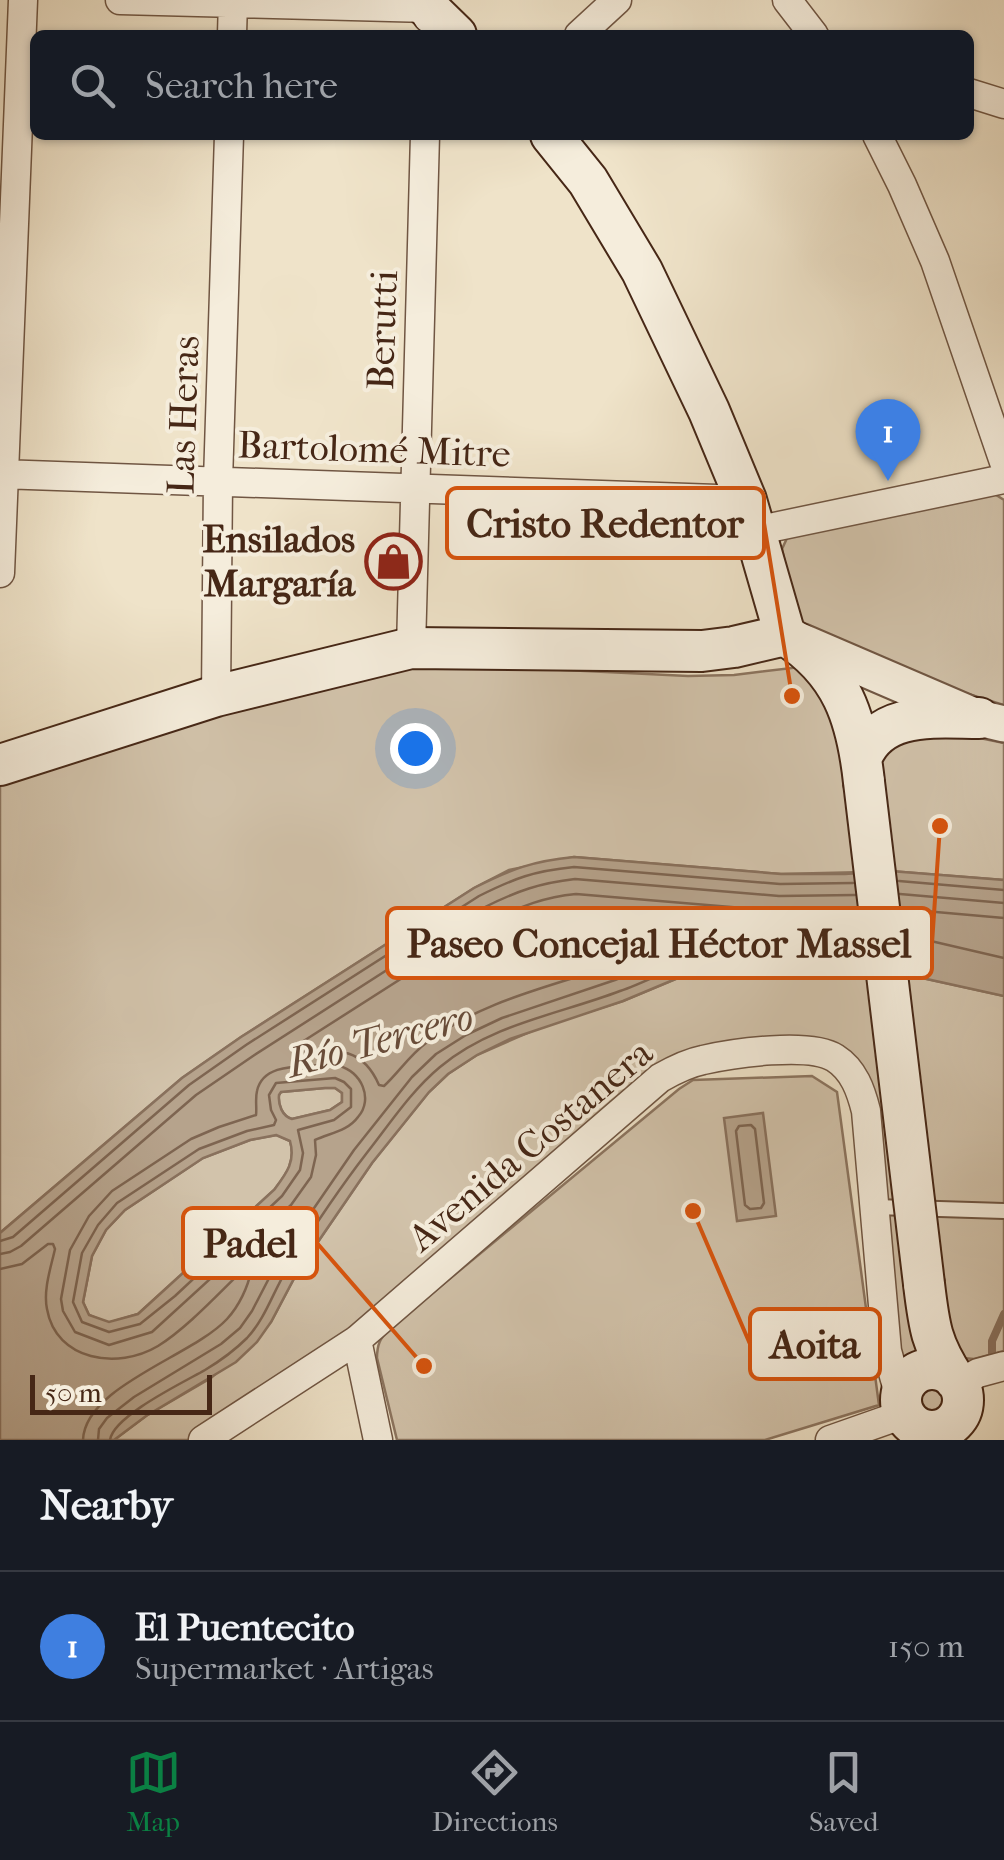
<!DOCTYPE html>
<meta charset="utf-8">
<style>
:root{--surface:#171b24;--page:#242831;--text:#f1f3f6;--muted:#9ea1a6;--line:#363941;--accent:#0b8043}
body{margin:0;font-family:"IM FELL French Canon",serif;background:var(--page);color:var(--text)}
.scale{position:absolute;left:30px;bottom:25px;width:182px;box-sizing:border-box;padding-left:10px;border:5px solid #462716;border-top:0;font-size:28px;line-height:35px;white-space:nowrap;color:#462716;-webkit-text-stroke:8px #f5eddc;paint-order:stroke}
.you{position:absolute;left:415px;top:748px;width:35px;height:35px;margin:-25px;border:8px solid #fff;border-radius:50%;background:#1a73e8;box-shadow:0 0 0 15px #1a73e833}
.badge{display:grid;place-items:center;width:65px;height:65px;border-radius:50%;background:var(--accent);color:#fff;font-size:32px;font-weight:700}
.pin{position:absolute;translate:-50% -82px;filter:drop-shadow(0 2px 5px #0008)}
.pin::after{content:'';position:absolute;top:52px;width:35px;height:30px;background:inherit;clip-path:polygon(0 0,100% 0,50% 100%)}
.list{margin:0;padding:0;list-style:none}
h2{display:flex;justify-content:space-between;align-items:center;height:130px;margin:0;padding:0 40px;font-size:42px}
h2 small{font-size:32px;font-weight:400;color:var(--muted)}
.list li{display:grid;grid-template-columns:65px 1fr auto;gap:30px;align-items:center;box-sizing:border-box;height:150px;padding:0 40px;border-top:2px solid var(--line)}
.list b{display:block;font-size:38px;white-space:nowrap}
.list p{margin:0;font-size:32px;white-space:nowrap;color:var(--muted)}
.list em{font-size:32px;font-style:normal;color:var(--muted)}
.icon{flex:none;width:55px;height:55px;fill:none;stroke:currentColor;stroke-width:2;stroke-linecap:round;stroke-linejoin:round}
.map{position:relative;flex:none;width:1004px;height:1440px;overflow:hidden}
.search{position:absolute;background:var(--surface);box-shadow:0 2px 8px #0004;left:30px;right:30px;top:30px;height:110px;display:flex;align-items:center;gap:25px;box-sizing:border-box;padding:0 35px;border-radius:15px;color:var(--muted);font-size:38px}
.sheet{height:280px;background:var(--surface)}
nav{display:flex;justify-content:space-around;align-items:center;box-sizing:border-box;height:140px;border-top:2px solid var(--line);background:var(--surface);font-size:28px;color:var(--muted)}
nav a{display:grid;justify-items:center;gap:5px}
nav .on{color:var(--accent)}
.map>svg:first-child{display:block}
.green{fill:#d2c3ab;stroke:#8c7560;stroke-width:2.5}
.water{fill:#b6a38c;stroke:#89715d;stroke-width:2.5;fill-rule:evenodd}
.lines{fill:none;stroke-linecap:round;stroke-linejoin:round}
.shore{stroke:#7e6551;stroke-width:2.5}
.stream{stroke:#89715d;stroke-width:8}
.service-casing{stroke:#705643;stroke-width:18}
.minor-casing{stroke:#705643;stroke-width:31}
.tertiary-casing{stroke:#705643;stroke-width:39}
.secondary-casing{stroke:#462716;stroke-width:44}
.service{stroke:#f5eddc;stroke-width:14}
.minor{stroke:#f5eddc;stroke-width:28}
.tertiary{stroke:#f5eddc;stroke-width:35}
.secondary{stroke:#f5eddc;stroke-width:40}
.secondary-bridge-casing{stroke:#462716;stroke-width:44;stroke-linecap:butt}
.secondary-bridge{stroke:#f5eddc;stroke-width:40}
.labels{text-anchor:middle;stroke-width:8;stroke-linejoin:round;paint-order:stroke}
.street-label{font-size:38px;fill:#462716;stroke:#f5eddc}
.poi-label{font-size:38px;font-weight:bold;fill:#462716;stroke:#f5eddc;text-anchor:end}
.water-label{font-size:40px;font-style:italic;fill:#684c39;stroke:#f5eddc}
.leader{fill:none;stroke:#d8540d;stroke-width:4}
.callout-dot{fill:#d8540d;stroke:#f5eddc;stroke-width:4}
.callout{fill:#f5eddc;stroke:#d8540d;stroke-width:4}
.callout-label{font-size:40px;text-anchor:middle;font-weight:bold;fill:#462716}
</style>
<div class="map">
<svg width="1004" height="1440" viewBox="0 0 1004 1440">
<rect width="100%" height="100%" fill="#efe3c9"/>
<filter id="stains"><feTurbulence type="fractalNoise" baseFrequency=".002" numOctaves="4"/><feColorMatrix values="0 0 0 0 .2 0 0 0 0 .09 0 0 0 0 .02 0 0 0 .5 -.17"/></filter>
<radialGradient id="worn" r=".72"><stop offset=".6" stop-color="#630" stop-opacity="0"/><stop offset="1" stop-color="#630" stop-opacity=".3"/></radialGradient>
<path class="green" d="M993,493L1004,500V705L949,688L805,625L797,618L782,549L788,536Z
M417,663L688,676L734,675L800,667L844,732L865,872L781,874L574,857L509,870L474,888L241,1037L182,1078L0,1233V785L12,776L214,711Z
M965,735L1004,743V880L890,871L878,762L901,740Z
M756,960L847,964L895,972L1004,996V1351L974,1359L918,1354L910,1361L901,1359L849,1058L717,1050L352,1331L188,1440H114L146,1416L211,1378L271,1322L298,1271L372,1163L429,1092L448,1074L477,1055L541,1027L623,1001L697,970L726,962Z
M812,1076L837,1092L879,1405L765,1440H397L377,1358C377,1345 380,1338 389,1329L679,1089L693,1080Z
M325,1088H335L342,1093V1102L330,1110L292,1119C282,1116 278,1104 279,1095L281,1092Z
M277,1135L290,1141C296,1162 286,1174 274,1190L138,1314L108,1323L89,1315L83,1302L92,1256L106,1230L125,1210L203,1158L250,1140Z
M927,1378H932L949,1396L948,1410L936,1420L923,1418L913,1404C913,1392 914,1382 927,1378Z"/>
<path class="water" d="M574,857L781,874H845L890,871L1004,880V996L895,972L847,964L756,960L726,962L697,970L623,1001L510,1039L477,1055L448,1074L429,1092L372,1163L298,1271L271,1322L257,1342L236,1362L146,1416L114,1440H0V1233L182,1078L241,1037L474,888C511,869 533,861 574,857ZM325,1088H335L342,1093V1102L330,1110L292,1119C282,1116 278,1105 279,1095L281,1092ZM276,1135L290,1141C296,1162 286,1174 274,1190L138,1314L109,1322L89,1315L83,1302L92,1256L106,1230L125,1210L203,1158L250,1140Z
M763,1113L776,1216L737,1221L724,1118Z"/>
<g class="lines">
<path class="shore" d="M899,881L1004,890
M900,894L1004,903
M902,909L1004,918
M857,910L779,911L576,894C545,897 521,906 493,920L302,1042L300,1048L304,1052C338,1049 363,1048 379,1085L384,1086C398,1073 410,1055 426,1043C480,1002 545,988 608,967C645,953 682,930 722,924C760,919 821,923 859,928
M905,935L1004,958
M322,1065C326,1065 335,1065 339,1066C361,1071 374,1099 358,1117C348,1131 330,1133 315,1140L316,1155L311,1177L291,1205L152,1332L109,1345L75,1332L63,1311L61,1299L70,1250L89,1216L112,1191L191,1139L219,1127L256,1115C257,1108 255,1099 257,1091C263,1063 300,1067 322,1065Z
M335,1078L344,1082L351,1089V1107L334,1120L298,1130L303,1153L300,1170L282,1196L175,1296L140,1324L109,1332L82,1322L73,1302L82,1253L98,1225L117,1203L199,1149L247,1131L274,1125L276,1120L271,1110L269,1095L276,1083Z
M751,1125L755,1129L764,1203L761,1208L750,1209L745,1205L736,1131L739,1126Z
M0,1241L13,1237L189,1085L246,1045L479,896C515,878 534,871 574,867L780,884L853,883
M0,1254L10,1252L21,1246L196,1095L253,1056L485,907C517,891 540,883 575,879L779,896L855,895
M0,1269L22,1264L48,1244H53L55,1249C51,1267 43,1290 47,1309C56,1361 118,1370 158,1346C187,1328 219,1293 244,1269L248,1268L251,1271C248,1287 239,1306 227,1319C193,1356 85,1386 83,1440
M98,1440L99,1429L107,1418L134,1397L221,1344L240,1328L252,1311L279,1259L354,1150L412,1077L436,1054L466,1035L502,1018L615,980L690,949L720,940L758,937L861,944
M110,1440C113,1416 184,1382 205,1370C220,1361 235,1350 247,1338C266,1318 274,1289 289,1266C313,1228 339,1189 366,1154C389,1125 411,1091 440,1067C491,1024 560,1014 620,991C655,979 689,957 726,952C763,946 825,951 862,957"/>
<path class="stream" d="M992,1355V1341L1004,1314"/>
<defs>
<path id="service" d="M875,1207L1004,1211"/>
<path id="minor" d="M120,0L429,8L428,18
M787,0L814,35
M232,35L233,0
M579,35L617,0
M969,93L1004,104
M877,135L902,185L935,261L1004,462
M0,474L746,500
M755,531L1004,479
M0,573L23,0
M411,648L425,135
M216,696L218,481L229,135
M357,1340L378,1440
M958,1384L978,1373L1004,1366
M203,1440L357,1340L660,1078C674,1070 688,1063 703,1060C733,1053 810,1042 835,1058C854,1070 861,1091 866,1111L887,1351L901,1401
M830,1440L904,1414"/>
<path id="tertiary" d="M800,641L979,718L1004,724"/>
<path id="secondary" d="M420,0L456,35
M551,135L588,181L642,271L709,411L746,500L785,635
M785,635C842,671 857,718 864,782
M861,759C879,710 937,718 979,718
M0,765L216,696L411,648L702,651L734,647L785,635
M924,1284C929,1326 931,1344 955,1380
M901 1400a31 31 0 1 1 62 0a31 31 0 1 1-62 0Z"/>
</defs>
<use href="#service" class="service-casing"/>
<use href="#minor" class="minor-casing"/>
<use href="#tertiary" class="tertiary-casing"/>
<use href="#secondary" class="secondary-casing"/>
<use href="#service" class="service"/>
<use href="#minor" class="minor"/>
<use href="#tertiary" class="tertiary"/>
<use href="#secondary" class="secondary"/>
<defs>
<path id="secondary-bridge" d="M864,782L924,1284"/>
</defs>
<use href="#secondary-bridge" class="secondary-bridge-casing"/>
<use href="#secondary-bridge" class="secondary-bridge"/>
</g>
<defs>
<symbol id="shop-ring" viewBox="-11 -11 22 22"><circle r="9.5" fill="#f5eddc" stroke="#8f2418" stroke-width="1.5"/><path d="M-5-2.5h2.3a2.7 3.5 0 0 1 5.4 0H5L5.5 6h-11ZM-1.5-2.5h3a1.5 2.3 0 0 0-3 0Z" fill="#8f2418"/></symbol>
</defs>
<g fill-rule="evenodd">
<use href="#shop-ring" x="362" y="530" width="63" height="63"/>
</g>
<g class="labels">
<g class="street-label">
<text transform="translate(382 330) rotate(-88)" y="13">Berutti</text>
<text transform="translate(183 415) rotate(-88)" y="13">Las Heras</text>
<text transform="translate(374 449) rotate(2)" y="13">Bartolomé Mitre</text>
<text transform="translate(530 1145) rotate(-40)" y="13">Avenida Costanera</text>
</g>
<g class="poi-label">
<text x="355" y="552">Ensilados<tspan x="355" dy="44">Margaría</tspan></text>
</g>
<g class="water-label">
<text transform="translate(380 1039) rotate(-15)" y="14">Río Tercero</text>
</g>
</g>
<path class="leader" d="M792 696L764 523M940 826L932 943M424 1366L317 1243M693 1211L750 1344"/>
<g class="callout-dot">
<circle cx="792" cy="696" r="10"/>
<circle cx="940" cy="826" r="10"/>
<circle cx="424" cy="1366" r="10"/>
<circle cx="693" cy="1211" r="10"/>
</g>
<g class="callout">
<rect x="447" y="488" width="317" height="70" rx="10"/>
<rect x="387" y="908" width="545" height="70" rx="10"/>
<rect x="183" y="1208" width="134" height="70" rx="10"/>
<rect x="750" y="1309" width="130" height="70" rx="10"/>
</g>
<g class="callout-label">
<text x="605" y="537">Cristo Redentor</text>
<text x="659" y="957">Paseo Concejal Héctor Massel</text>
<text x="250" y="1257">Padel</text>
<text x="815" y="1358">Aoita</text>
</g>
<rect width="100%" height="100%" filter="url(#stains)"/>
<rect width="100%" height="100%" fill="url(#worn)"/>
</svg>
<div class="scale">50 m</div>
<div class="you"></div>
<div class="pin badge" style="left:888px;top:481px;background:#3f7fe0">1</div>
<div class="search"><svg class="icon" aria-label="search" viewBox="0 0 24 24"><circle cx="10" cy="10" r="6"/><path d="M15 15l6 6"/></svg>Search here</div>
</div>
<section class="sheet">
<h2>Nearby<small></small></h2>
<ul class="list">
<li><span class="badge" style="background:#3f7fe0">1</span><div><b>El Puentecito</b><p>Supermarket · Artigas</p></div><em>150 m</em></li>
</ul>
</section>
<nav>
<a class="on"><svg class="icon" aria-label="map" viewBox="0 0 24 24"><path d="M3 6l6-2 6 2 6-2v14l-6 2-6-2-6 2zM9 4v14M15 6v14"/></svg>Map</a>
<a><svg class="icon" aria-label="directions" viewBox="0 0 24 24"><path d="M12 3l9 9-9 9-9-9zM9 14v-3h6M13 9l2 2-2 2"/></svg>Directions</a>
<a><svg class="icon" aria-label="saved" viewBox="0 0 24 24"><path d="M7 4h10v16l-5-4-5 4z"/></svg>Saved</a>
</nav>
